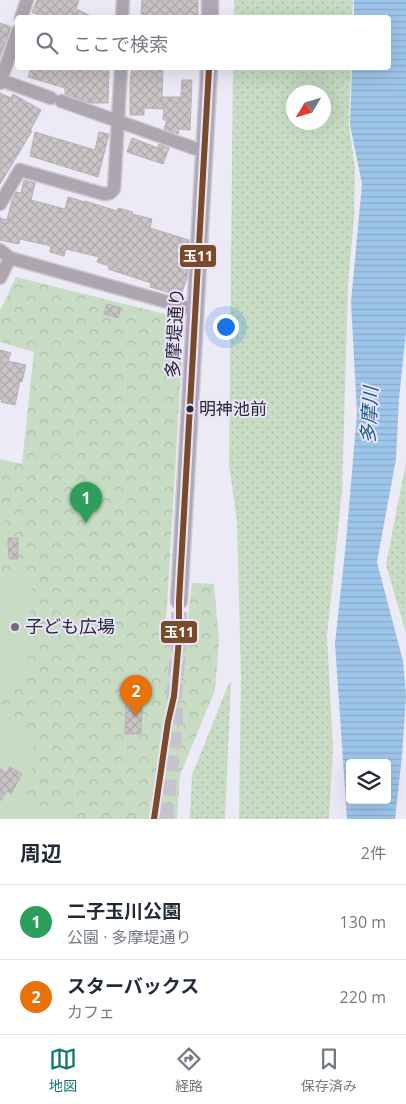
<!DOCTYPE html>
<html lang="ja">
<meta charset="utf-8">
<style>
:root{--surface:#fff;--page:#f6f6f7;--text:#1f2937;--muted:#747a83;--line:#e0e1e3;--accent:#0f766e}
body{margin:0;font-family:"Open Sans","Noto Sans JP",sans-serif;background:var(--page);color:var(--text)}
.controls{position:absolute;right:15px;bottom:15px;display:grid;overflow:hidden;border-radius:5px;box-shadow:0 5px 20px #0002}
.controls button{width:45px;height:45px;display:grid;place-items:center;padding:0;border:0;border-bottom:1px solid var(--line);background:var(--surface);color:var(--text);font:25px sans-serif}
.compass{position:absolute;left:286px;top:85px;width:45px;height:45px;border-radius:50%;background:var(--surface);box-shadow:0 5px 20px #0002;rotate:232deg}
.you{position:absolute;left:225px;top:326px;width:18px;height:18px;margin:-12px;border:4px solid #fff;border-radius:50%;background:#1a73e8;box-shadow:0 0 0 8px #1a73e833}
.badge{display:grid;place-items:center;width:32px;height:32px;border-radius:50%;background:var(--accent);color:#fff;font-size:16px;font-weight:700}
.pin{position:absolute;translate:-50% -41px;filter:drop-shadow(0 1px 2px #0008)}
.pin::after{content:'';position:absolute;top:26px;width:18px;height:15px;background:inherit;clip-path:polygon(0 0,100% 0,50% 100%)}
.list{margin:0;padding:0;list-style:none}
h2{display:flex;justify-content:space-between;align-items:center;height:65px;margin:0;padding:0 20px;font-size:21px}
h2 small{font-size:16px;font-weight:400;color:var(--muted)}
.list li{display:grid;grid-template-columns:32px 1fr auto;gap:15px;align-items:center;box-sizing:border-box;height:75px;padding:0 20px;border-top:1px solid var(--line)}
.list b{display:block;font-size:19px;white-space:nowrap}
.list p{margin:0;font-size:16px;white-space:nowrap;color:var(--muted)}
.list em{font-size:16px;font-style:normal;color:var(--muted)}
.icon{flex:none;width:28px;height:28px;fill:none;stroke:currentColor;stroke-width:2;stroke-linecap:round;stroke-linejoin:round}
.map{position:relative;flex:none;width:406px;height:819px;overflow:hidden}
.search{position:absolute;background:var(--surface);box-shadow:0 5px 20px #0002;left:15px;right:15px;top:15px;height:55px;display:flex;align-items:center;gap:12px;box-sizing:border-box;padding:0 18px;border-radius:5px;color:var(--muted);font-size:19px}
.sheet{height:215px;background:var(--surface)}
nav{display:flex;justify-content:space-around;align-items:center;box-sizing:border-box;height:70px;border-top:1px solid var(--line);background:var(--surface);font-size:14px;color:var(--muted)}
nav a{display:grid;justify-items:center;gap:2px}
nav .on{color:var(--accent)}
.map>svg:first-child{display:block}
.grass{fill:url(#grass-dots);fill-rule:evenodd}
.park{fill:url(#park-crowns)}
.garden{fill:#c7dcc3}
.water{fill:url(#water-rules);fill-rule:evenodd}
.building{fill:url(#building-cross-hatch);stroke:#b7b1b3}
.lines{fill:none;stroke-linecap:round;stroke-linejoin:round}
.major-tunnel{stroke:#c6c3cf;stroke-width:16;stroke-dasharray:16 8;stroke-linecap:butt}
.minor-casing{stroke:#cac8d2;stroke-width:15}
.major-casing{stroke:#cac8d2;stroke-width:19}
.minor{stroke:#ada6af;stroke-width:12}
.major{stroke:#b0a9b5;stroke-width:16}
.bus-1-casing{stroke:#e9e4fc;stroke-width:10}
.bus-1{stroke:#7a4b2a;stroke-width:6}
.bus-dot{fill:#2c2935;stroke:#e9e4fc;stroke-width:2}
.poi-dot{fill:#6f6d79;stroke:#e9e4fc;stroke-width:2}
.labels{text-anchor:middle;stroke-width:4;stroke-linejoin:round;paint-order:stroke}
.bus-label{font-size:17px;fill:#2c2935;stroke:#e9e4fc;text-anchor:start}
.street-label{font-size:18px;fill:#2c2935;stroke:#e9e4fc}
.poi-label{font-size:18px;fill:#2c2935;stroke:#e9e4fc;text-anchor:start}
.water-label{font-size:19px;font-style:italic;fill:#185a86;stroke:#e9e4fc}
.line-badge{stroke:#e9e4fc;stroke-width:2}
.badge-label{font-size:14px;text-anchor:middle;font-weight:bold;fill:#fff}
</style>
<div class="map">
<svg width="406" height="819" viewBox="0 0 406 819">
<defs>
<pattern id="grass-dots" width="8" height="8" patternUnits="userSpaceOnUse" patternTransform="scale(1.25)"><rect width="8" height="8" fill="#c7dcc3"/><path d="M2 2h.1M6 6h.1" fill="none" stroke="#abbda8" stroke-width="1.8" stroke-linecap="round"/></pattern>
<pattern id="park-crowns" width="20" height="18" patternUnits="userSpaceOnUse" patternTransform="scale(1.25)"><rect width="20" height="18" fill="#c7dcc3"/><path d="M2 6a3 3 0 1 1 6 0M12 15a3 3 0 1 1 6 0" fill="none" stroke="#abbda8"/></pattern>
<pattern id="water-rules" width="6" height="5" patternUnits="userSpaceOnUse" patternTransform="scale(1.25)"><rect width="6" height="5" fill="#9ec6ea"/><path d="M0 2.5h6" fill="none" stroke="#88aac9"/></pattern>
<pattern id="building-cross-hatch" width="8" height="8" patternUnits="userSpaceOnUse" patternTransform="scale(1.25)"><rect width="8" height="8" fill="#cac4c6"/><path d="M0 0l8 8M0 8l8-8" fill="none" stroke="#aea8ab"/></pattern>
</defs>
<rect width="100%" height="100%" fill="#eceaf6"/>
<path class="grass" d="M234,0H353L352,17H234Z
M233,68H351L349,126L355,168L354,217L348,285L342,492L327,636L333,749L329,819H239L241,677L237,521L229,465ZM294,92H324V122H294Z
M406,462V633L386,565Z
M231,682L225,819H190L192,775L229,683Z"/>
<path class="park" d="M16,277L173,316L177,324L182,355L166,622L187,626L192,583L214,584L219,641L215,690L180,775L177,819H0V459L22,464L34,352L0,342V311Z"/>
<path class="garden" d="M0,521H4L2,539L6,544V560L0,558Z
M0,576H26L35,599C26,618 30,621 34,640L27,651L29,668L24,686H0Z
M0,718L18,719L23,731L33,741L34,758L22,809H46L49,803L63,802L65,807L78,809L75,819H0Z"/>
<path class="water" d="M354,0H406V332L399,399L396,459L377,562L403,661L406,696L402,756L395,819H347L335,644L346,542L357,413L351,302L362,184L350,125L352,68H388V18L354,17ZM350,763H387V800H350Z"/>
<path class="building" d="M37,0H79L76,9L95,18H45L32,12Z
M142,0H198V18H141Z
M0,23L11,27L0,57Z
M31,68H109L108,103H90L65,94V88L28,77Z
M132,68H163L162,97H181L182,80H192L190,130L179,129L178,134L164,129L167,120H163L164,109L144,108V115H130V82Z
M0,93L11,98L13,94L41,110L30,131H32L0,184Z
M35,132L95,150L99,132L109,134L98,177L30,156Z
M132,138L158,148L159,144L169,148L163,164L127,152Z
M24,180L35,183L31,200L65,209L68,197L85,202V201L117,211L118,208L133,212L132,214L152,219L150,228L189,240V250L185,262L188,263L187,277L181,296L150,287L151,283L108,269L109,266L97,262L99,257L66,249L64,256L50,252L51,246L20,239L19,244L0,240V218L7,220L12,200L16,192L21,193Z
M107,304L121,308L118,318L104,314Z
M0,350L11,353L8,361L26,365L22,382L20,381L15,405L1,402L2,399H0Z
M8,538H18V559H9Z
M126,703H142L141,734H125Z
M10,767L22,774L11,794L7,791L0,801V768L6,773Z"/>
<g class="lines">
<path class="major-tunnel" d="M165,819L175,722L174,696L179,639V601"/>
<defs>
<path id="minor" d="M21,18L27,0
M122,18L123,0
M0,80L51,98
M0,83L18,31
M61,101L205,152
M0,204L20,170L104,194L110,193L114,189L121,68
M0,250L10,258L196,310
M0,278L10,258"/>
<path id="major" d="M210,18V0
M179,601L209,68"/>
</defs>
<use href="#minor" class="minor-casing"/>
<use href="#major" class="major-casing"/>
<use href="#minor" class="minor"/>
<use href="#major" class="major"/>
<defs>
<path id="bus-1" d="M154,819L168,722L174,696L179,639V601L209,68"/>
</defs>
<use href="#bus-1" class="bus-1-casing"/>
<use href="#bus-1" class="bus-1"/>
</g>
<circle class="bus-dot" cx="190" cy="409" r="4.5"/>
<circle class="poi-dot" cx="15" cy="627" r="5"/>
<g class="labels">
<g class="bus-label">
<text x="199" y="415">明神池前</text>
</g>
<g class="street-label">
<text transform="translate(175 333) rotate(-87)" y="6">多摩堤通り</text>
</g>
<g class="poi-label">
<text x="25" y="633">子ども広場</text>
</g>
<g class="water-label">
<text transform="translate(369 415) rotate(-87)" y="7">多摩川</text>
</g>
</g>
<g class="line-badge">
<rect x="179" y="244" width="38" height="24" rx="5" fill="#7a4b2a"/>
<rect x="160" y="620" width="38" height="24" rx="5" fill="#7a4b2a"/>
</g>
<g class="badge-label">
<text x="198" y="261">玉11</text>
<text x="179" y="637">玉11</text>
</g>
</svg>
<div class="controls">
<button><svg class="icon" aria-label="layers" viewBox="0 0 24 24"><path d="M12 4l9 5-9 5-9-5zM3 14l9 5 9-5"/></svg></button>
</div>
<svg class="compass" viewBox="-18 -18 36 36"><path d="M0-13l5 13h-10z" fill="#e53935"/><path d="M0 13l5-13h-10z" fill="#747a83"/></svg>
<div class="you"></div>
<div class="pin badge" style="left:86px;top:523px;background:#2e9e5b">1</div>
<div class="pin badge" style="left:136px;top:716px;background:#e8710a">2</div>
<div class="search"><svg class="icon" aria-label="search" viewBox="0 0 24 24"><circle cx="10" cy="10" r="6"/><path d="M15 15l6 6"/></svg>ここで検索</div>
</div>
<section class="sheet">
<h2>周辺<small>2件</small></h2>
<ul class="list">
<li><span class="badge" style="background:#2e9e5b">1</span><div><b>二子玉川公園</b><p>公園 · 多摩堤通り</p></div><em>130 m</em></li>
<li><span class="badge" style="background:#e8710a">2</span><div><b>スターバックス</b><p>カフェ</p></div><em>220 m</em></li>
</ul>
</section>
<nav>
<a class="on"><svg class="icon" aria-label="map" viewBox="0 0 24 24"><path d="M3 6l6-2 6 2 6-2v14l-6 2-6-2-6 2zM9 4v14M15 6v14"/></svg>地図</a>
<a><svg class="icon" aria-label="directions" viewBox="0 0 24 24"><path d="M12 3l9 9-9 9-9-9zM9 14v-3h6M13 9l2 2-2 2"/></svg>経路</a>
<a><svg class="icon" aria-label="saved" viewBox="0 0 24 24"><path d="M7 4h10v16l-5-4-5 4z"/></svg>保存済み</a>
</nav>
